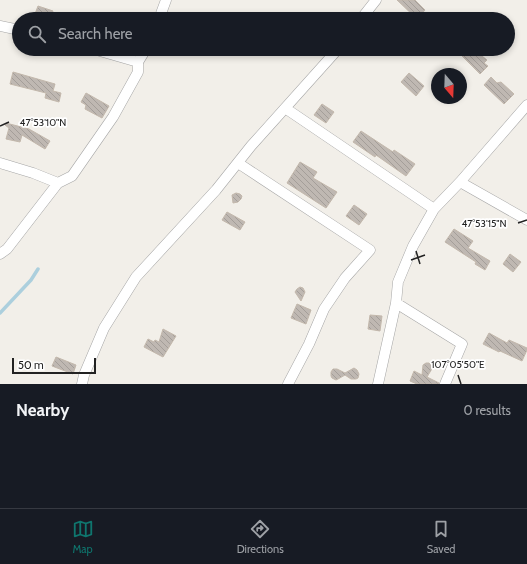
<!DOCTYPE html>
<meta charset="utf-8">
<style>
:root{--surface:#171b24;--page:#20242c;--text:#f1f3f6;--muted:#9ea1a6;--line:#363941;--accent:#0f766e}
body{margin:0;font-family:Cabin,sans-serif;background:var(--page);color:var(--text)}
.compass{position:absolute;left:431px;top:68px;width:36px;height:36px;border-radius:50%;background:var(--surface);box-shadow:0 2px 6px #0003;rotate:161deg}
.scale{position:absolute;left:12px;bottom:10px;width:84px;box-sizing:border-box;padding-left:4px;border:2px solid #222;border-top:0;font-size:11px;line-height:14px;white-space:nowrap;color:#222;-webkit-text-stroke:3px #fff;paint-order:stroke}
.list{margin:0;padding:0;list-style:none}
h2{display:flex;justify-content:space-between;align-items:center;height:52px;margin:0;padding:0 16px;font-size:17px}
h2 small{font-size:13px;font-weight:400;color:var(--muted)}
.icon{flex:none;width:22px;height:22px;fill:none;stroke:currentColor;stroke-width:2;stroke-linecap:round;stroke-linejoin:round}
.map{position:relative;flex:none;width:527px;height:384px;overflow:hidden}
.search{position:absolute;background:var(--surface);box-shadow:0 2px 6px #0003;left:12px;right:12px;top:12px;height:44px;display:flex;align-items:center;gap:10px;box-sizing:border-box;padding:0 14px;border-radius:22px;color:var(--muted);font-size:15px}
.sheet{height:124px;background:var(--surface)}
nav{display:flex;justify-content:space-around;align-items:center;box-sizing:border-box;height:56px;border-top:1px solid var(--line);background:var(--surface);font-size:11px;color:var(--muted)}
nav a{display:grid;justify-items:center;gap:2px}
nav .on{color:var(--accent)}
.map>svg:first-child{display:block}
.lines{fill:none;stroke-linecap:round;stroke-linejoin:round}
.stream{stroke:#accfdd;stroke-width:3.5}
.building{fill:url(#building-back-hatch);stroke:#c3b8ac}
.minor-casing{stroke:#a6a6a6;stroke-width:11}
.minor{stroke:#fff;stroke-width:10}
.ticks{fill:none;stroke:#222;stroke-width:1.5}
.ticks-label{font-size:10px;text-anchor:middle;fill:#222;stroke:#fff;stroke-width:3.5;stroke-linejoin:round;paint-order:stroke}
</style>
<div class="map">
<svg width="527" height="384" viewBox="0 0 527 384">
<defs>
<pattern id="building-back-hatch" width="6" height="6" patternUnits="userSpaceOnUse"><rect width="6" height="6" fill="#bfb8b2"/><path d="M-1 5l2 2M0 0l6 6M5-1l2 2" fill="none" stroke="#a49e99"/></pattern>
</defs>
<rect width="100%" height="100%" fill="#f2efe9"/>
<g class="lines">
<path class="stream" d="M0,313L31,280L38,269"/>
</g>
<path class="building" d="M397,0H415L425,10L417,19Z
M38,6L53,11L50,19L35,14Z
M455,49H489L482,56L487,60L484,63L488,66L480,74Z
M13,72L55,84L53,91L61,93L59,102L45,98L46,93L10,84Z
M409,73L424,86L416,96L401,82Z
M491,77L497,83L501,82L514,94L504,104L484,85Z
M86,93L109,106L102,118L85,109L86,105L81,102Z
M322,104L334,112L326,123L314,115Z
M6,123L29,129L50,141L45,149L22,135L20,142L6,139L9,128L5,125Z
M361,131L393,152L394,150L415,164L406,176L376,155L375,157L353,142Z
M300,162L317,172L313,178L337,192L326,208L287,183Z
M236,193L240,194L242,196L241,199L238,202L233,203L232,195Z
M354,205L367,214L359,225L346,216Z
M227,212L245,222L240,230L222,220Z
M454,229L473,241L468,248L490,261L485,270L475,264L476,262L445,242Z
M510,254L521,262L513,272L503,264Z
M300,287L303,288L305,292L301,301L295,292L297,289Z
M297,304L311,310L306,324L291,318Z
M370,315L382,316L380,331L368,329Z
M163,329L176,336L163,357L144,347L148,339L154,342L155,340L159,342Z
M489,333L507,343L509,340L527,348V350L522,361L500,351L499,352L483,344Z
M56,357L76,365L73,374L52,366Z
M426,363H429L433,367L427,377L439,383V384H417L410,381L414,371L422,375L423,365Z
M354,368L357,370L359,374L358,378L356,379H351L345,375L338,379L336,380L332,378L331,376V372L333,369H337L345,373Z"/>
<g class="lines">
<defs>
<path id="minor" d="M159,19L166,0
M361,19L376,0
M0,26L19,30
M93,49L138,62
M285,108L434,209
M0,163L33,173L58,183
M238,163L370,250L345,278L324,309L309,344L288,384
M460,182L527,220
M0,254L7,249L58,183L72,176L113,117L138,72V62L146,49
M396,303L462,344L445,384
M82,384L84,375L104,328L136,277L216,190L251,146L338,49
M378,384L396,303L398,282L413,246L434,209L460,182L527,105"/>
</defs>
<use href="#minor" class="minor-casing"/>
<use href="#minor" class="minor"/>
</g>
<path class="ticks" d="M0,126L9,122M518,223L527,220M416,251L420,264M411,260L425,255M458,375L461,384"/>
<g class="ticks-label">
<text x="43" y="126">47°53'10"N</text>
<text x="484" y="227">47°53'15"N</text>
<text x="458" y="368">107°05'50"E</text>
</g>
</svg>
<svg class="compass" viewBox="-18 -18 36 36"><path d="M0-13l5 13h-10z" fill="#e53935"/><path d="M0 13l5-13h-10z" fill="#9ea1a6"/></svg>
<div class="scale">50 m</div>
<div class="search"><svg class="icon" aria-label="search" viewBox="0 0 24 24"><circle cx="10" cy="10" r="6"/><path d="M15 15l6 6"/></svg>Search here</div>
</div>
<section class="sheet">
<h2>Nearby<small>0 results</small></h2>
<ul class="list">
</ul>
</section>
<nav>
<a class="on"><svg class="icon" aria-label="map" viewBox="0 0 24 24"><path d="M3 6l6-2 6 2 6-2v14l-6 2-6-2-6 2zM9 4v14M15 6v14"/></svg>Map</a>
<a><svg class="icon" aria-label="directions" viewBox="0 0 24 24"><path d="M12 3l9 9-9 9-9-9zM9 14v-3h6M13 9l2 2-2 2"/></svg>Directions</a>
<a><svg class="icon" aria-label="saved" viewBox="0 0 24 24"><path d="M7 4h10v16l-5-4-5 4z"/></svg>Saved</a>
</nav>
